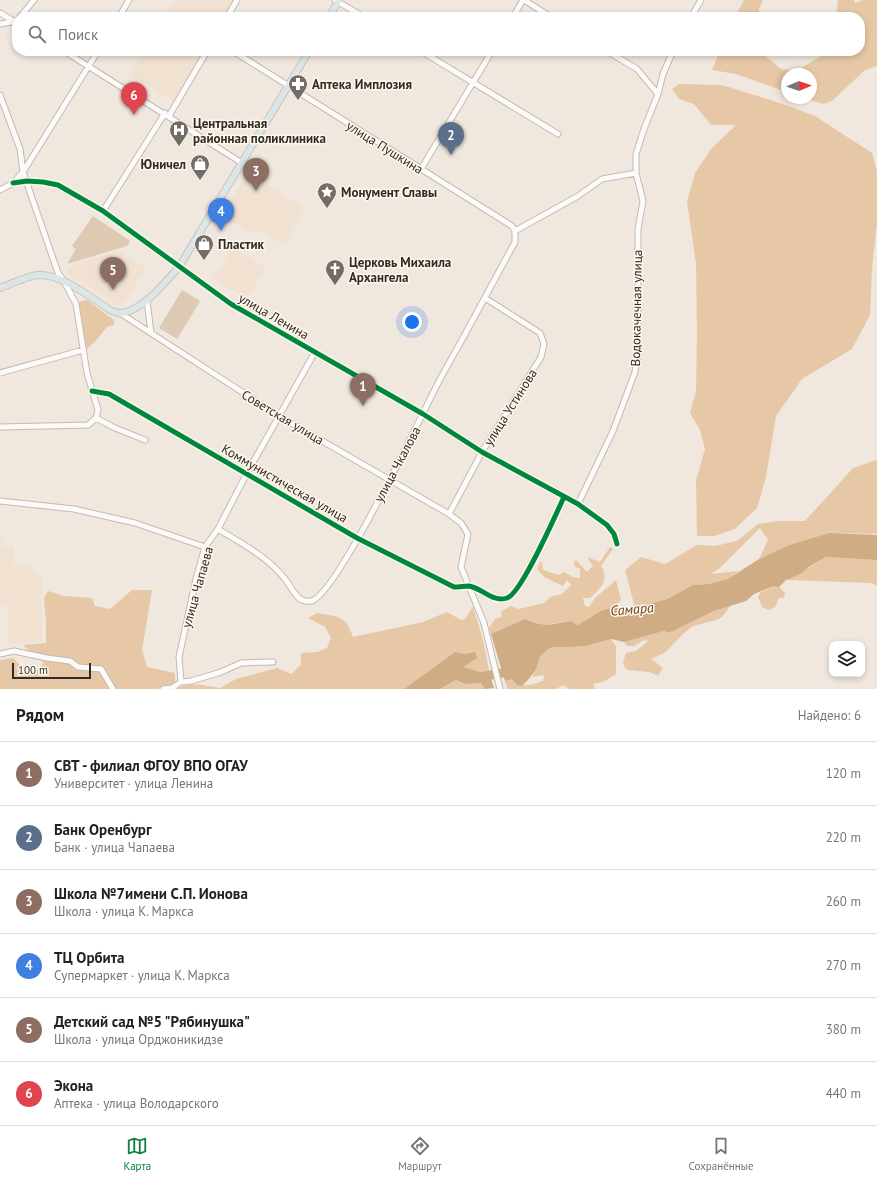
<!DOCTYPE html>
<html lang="ru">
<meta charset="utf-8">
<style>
:root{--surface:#fff;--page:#f6f6f6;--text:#222;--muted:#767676;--line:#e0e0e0;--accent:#0b8043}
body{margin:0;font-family:"PT Sans",sans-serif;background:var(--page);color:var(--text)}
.controls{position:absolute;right:12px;bottom:12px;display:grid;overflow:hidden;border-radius:8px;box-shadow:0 2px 6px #0003}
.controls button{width:36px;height:36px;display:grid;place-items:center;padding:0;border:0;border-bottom:1px solid var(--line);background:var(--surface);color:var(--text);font:20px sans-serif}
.compass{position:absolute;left:781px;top:68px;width:36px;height:36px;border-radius:50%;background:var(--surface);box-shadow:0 2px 6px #0003;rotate:88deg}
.scale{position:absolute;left:12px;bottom:10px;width:79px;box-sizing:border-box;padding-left:4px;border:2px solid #312c25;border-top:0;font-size:11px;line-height:14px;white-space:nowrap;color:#312c25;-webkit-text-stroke:3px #fff6ec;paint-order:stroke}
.you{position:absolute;left:412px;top:322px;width:14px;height:14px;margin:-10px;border:3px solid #fff;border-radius:50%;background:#1a73e8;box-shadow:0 0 0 6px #1a73e833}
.badge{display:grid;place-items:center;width:26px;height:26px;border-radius:50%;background:var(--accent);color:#fff;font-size:13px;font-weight:700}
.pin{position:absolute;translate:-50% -33px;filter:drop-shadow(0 1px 2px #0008)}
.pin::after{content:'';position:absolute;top:21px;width:14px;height:12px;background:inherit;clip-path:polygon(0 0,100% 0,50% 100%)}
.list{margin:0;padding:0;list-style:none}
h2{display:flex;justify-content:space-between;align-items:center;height:52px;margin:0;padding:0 16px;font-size:17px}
h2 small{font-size:13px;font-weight:400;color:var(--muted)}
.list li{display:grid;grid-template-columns:26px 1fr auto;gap:12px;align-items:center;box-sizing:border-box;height:64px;padding:0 16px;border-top:1px solid var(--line)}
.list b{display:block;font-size:15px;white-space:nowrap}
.list p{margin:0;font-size:13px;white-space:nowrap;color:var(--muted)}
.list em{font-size:13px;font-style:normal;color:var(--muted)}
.icon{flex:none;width:22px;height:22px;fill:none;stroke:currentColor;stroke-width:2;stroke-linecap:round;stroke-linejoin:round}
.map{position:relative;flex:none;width:877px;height:689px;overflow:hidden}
.search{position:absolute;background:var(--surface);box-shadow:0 2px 6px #0003;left:12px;right:12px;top:12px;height:44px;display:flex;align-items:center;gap:10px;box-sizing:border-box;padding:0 14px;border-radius:16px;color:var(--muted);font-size:15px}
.sheet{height:436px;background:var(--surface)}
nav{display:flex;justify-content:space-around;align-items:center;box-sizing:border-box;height:56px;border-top:1px solid var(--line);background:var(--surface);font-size:11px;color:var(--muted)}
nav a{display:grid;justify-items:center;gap:2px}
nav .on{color:var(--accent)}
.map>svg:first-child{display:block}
.built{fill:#f0e1d0}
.green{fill:#dec9b3}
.forest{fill:#e7c8a6}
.water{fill:#cfac83}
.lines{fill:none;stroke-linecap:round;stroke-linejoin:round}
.river{stroke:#cfac83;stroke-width:9}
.minor-casing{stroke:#c2bbb4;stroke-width:7}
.major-casing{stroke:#c8c4bf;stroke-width:8}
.minor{stroke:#fdfbfa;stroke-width:5}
.major{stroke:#dce6e7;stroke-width:6}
.cycleway-casing{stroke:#fff6ec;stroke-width:8}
.cycleway{stroke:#00873e;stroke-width:5}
.labels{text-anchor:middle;stroke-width:3;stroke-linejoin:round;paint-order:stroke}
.poi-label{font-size:13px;font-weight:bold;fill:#312c25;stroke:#fff6ec;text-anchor:start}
.street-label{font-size:13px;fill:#312c25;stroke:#fff6ec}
.water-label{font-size:14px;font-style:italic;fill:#68471d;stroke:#fff6ec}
</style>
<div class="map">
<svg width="877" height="689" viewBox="0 0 877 689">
<rect width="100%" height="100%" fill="#f0e7de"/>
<path class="built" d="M176,0H233L223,17H165Z
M143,51H204L174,101L129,75Z
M247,173L305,209L284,244L278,242L257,230L253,234L222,215Z
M233,248L266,268L246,299L213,278Z
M118,251L146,268L121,307L66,273L73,265Z
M0,535L4,536L3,547L13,546L14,564L33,565V574L41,575L42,641L8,644V605H0Z"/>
<path class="green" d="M93,216L130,241L127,246L67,264L76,249L72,246Z
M182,290L200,301L177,339L159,328Z"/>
<path class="forest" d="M744,0H763L759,9V17H735Z
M838,0H854L855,3L863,0H877V66L865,70L832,101L823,104L803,98H811V74H787V92L736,74L712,70L720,51H760L781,69L796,71L823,55L825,51H860V17H836Z
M679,84L722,85L783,104L815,116L872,153L877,171V223L872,268L870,315L852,349L802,379L776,416L766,477L757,508L735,529L714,536H697L696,481L705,449L700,430L690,413L696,391L697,334L696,263L687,202L695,173L711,149L736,125H711L694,104L679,99L672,89Z
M87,300L114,320V325L108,326L94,343L86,349L78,304L81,301Z
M877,460V534L829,533L789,545L759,559L768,540L760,528L720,568L710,574L739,571L728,579L709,584L693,585L667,599L635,608L625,570L641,557L665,564L697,545L715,546L737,541L758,524L778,521H805L853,468Z
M610,547L613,549L601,566C610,580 600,589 590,598H583L585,606L589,607L595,598L616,580L621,600L615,607L590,617L577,625L572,621C551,623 545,628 525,619L491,634L489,628L495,619L502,617L501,611L511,606L519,609L544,603L550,597L562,594L571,585L567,580L563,586L544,577L537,569L540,562H542L543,570L559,575L563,572C569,574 572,578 580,578V569L574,566L575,559L587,572L593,566L587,557L600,562Z
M826,557L877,560V586L872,583L786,580C800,574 812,565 826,557Z
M773,586L779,587L785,593L784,598H779L775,607L769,610L762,607L758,597L761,592Z
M132,590H152L142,650L147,667L175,673V683L157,689H0V660L13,658L29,674L37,670L44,663L25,647L24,645L46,643V621L44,598L48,591L64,596L92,598L95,606L110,609Z
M732,604L722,617L716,620L693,626L683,634L666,652L651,659L663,668L658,676L649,672L628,670L625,668L623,662L626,653L636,651L648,641L644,640L634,646H627L624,642L664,631L669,633L714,611Z
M473,606L483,640L490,675L463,667L466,654L455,652L404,689H177C190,681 205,686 220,688L236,679L277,668L291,674L301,665V653L317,652L327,648L331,638L325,627L308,618L317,613C338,617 346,615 353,637L423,622L447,612L461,620L465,619Z
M611,639L616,646V674L603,682L593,684L595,689H569L563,685L556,689H507L505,681L512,679C522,689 530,685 543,681L544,675L532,677L538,663L539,658L548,649L554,647H570L586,646Z
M456,680L465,684L481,683L485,689H440Z"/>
<path class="water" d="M829,533L877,535V560L826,557L810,566L802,573L786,580L779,587L773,586L754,594L746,601L714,611L669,633L664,631L624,642L611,639L586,646L570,647H554L548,649L539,658C538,670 530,678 522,686L517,685L512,679L505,681L491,634L525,619C544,628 552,624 572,621L577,625L601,611L615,607L635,608L667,599L693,585L709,584L728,579L759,559L789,545Z
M455,652L466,654L475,652L477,658L463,667L490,675L494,688L485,689L481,683L465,684L456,680L440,689H404Z"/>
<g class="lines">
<path class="river" d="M479,677L514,671"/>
<defs>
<path id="minor" d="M335,0L364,17
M524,0L551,17
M0,13L17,23
M20,17L34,0
M119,17L129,0
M227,17L237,0
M513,17L523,0
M691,17L701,0
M0,24L16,21
M64,51L242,163
M233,51L512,226L515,231
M421,51L558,134
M607,51L637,69L658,94
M0,95L20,149L23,172L58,273L64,281L76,304L87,373L98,410L96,418L88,425L0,427
M169,116L207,51
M421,169L492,51
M13,183L27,181L43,182L58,185L103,211L231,304L423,414L482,452L578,504L607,525L614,534L617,544
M0,190L13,183L23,172L98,51
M103,211L165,113
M515,231L578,196L602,179L636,173
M147,300L151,333
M120,313L279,416L449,514L461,523L468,534L461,567L484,623L500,689
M0,373L83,350
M92,391L109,394L357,538L454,587C459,587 465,586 469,586C482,588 493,603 507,598C521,594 556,514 564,497
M96,418L115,428L145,440
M0,501L74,509L135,523L205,547
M578,504L613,431L635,372L638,356V229L643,201L636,173V154L644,129L658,94L663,74L673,51
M449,514L482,452L541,357L544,344L540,333L485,298
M218,529C241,543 268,557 285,579C292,587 297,604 311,601C335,597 419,421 434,391C443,373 453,356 463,338C480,306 498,274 515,242V231
M0,654L14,651L47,658L70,661L78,667L101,669L113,689
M181,682L179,657L196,579L205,547L218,529L247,473L315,352
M181,682L191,681L221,672L241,663L273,662
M163,689L172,688L181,682"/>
<path id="major" d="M329,17L339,0
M0,288C11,284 27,276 38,275C62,273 92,299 112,311C115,312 118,313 121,313C143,311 165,282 179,267L309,51"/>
</defs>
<use href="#minor" class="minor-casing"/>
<use href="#major" class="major-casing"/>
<use href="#minor" class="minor"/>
<use href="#major" class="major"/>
<defs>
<path id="cycleway" d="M13,183L27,181L43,182L58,185L103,211L231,304L423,414L482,452L578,504L607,525L614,534L617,544
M92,391L109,394L357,538L454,587C459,587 465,586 469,586C482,588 493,603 507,598C521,594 556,514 564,497"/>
</defs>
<use href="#cycleway" class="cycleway-casing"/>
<use href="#cycleway" class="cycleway"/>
</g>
<defs>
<symbol id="pharmacy-pin" viewBox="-11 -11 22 30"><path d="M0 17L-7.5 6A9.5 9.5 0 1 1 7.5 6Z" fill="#746d66" stroke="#fff6ec"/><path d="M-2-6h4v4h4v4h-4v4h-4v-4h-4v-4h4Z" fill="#fff"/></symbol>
<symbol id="hospital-pin" viewBox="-11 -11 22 30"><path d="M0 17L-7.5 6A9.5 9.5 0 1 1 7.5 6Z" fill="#746d66" stroke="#fff6ec"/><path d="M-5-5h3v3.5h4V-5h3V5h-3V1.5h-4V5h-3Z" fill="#fff"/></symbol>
<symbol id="shop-pin" viewBox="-11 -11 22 30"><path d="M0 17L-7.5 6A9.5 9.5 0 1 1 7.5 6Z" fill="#746d66" stroke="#fff6ec"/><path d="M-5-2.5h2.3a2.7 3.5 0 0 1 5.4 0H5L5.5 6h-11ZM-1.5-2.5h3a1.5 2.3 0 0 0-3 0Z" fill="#fff"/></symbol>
<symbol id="sight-pin" viewBox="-11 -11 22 30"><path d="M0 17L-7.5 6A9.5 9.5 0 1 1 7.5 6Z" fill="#746d66" stroke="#fff6ec"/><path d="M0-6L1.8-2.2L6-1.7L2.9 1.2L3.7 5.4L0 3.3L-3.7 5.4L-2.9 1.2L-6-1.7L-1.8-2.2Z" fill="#fff"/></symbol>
<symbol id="church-pin" viewBox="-11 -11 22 30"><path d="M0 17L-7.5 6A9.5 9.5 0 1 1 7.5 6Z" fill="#746d66" stroke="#fff6ec"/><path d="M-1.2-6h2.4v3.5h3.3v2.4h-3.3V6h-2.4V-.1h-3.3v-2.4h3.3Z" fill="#fff"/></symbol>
</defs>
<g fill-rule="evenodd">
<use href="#pharmacy-pin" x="287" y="73" width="22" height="30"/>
<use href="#hospital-pin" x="168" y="119" width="22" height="30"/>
<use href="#shop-pin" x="189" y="153" width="22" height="30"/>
<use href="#sight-pin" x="316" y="181" width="22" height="30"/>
<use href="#shop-pin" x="193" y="233" width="22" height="30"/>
<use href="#church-pin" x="324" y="258" width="22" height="30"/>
</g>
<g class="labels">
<g class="poi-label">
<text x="312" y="89">Аптека Имплозия</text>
<text x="193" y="128">Центральная<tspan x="193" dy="15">районная поликлиника</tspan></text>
<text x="186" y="169" text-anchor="end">Юничел</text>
<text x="341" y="197">Монумент Славы</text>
<text x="218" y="249">Пластик</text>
<text x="349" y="267">Церковь Михаила<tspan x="349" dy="15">Архангела</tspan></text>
</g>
<g class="street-label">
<text transform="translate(385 147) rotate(32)" y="5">улица Пушкина</text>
<text transform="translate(636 308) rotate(-89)" y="5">Водокачечная улица</text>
<text transform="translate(274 316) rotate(30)" y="5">улица Ленина</text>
<text transform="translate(510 407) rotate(-58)" y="5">улица Устинова</text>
<text transform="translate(283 417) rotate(31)" y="5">Советская улица</text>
<text transform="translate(397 464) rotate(-62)" y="5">улица Чкалова</text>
<text transform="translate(285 483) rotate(30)" y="5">Коммунистическая улица</text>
<text transform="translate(197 587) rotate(-74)" y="5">улица Чапаева</text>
</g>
<g class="water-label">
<text transform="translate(632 609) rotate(-5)" y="5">Самара</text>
</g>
</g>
</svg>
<div class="controls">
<button><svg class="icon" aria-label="layers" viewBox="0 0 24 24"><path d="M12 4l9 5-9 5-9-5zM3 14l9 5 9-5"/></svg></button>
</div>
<svg class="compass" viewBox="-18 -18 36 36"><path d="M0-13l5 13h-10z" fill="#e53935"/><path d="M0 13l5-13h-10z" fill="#767676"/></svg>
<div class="scale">100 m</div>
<div class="you"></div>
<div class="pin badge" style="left:363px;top:406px;background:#8d6e63">1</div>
<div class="pin badge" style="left:451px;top:155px;background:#5c6f8a">2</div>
<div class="pin badge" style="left:256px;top:191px;background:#8d6e63">3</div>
<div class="pin badge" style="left:221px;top:231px;background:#3f7fe0">4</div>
<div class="pin badge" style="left:113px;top:290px;background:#8d6e63">5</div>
<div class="pin badge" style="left:134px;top:115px;background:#e0444e">6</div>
<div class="search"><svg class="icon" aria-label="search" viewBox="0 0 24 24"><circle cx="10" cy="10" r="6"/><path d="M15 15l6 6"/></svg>Поиск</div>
</div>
<section class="sheet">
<h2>Рядом<small>Найдено: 6</small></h2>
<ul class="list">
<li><span class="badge" style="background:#8d6e63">1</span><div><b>СВТ - филиал ФГОУ ВПО ОГАУ</b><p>Университет · улица Ленина</p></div><em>120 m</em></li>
<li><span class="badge" style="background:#5c6f8a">2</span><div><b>Банк Оренбург</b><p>Банк · улица Чапаева</p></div><em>220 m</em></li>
<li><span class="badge" style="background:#8d6e63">3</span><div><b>Школа №7имени С.П. Ионова</b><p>Школа · улица К. Маркса</p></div><em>260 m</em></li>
<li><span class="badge" style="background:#3f7fe0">4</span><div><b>ТЦ Орбита</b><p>Супермаркет · улица К. Маркса</p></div><em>270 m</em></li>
<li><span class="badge" style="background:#8d6e63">5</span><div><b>Детский сад №5 &quot;Рябинушка&quot;</b><p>Школа · улица Орджоникидзе</p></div><em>380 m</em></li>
<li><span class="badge" style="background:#e0444e">6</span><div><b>Экона</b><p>Аптека · улица Володарского</p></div><em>440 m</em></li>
</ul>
</section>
<nav>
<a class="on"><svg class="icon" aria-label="map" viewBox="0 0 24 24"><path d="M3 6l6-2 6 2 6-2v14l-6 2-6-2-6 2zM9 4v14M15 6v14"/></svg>Карта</a>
<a><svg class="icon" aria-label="directions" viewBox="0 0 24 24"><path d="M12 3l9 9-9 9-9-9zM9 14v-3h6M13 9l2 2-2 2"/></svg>Маршрут</a>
<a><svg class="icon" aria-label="saved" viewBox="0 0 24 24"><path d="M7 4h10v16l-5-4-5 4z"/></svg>Сохранённые</a>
</nav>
